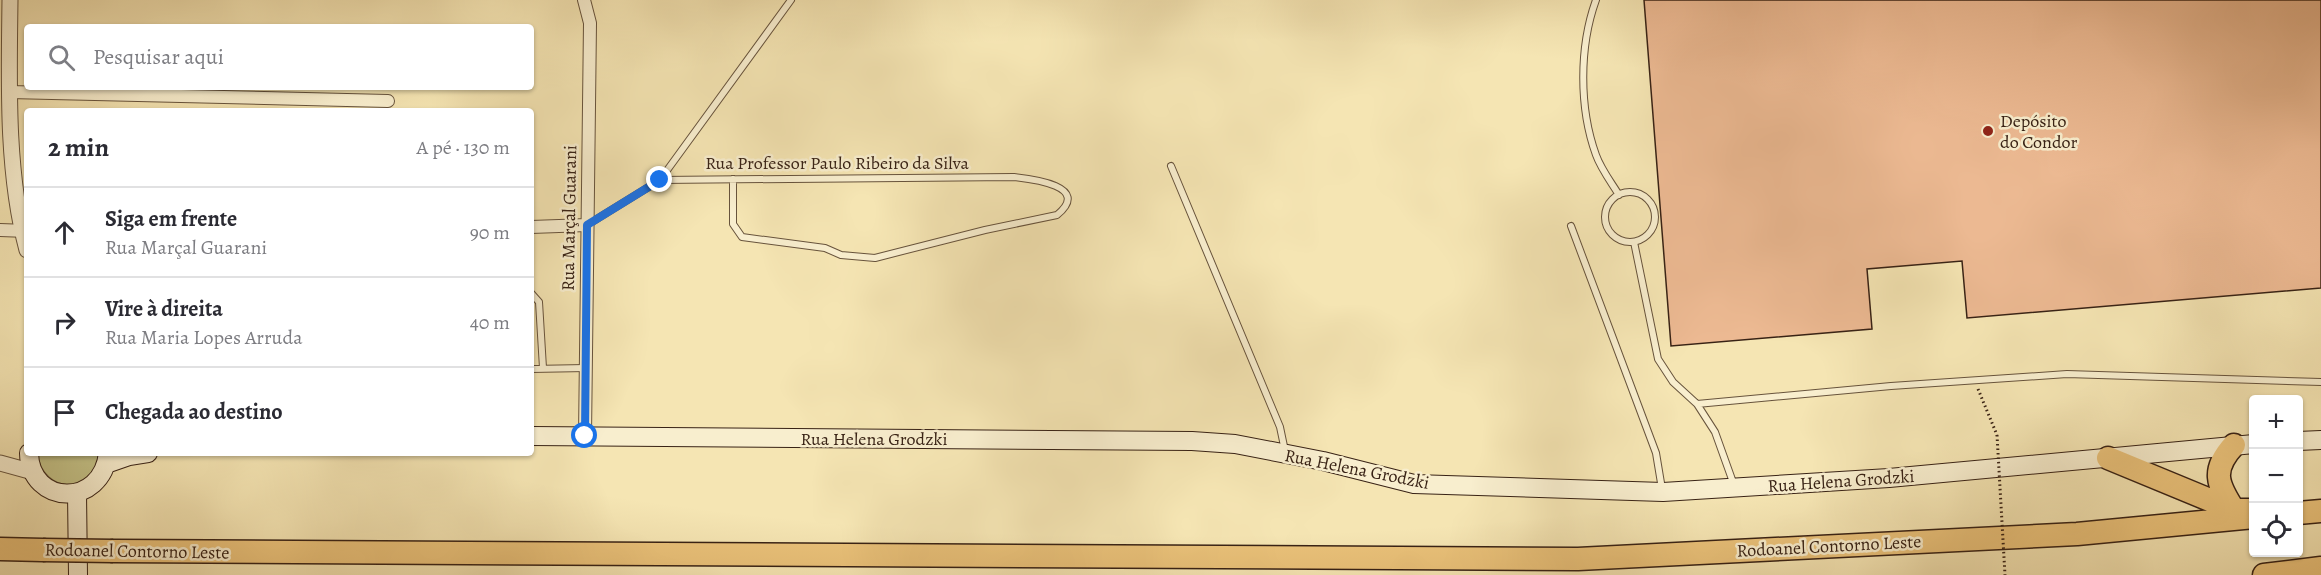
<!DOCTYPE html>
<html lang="pt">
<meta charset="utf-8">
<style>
:root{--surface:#fff;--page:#f7f7f7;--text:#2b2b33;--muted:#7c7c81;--line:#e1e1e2}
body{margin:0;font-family:Alegreya,serif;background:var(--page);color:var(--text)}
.controls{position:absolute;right:18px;bottom:18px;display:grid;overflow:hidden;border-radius:6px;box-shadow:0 2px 4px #0004}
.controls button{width:54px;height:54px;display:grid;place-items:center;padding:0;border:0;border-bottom:2px solid var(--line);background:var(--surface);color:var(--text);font:30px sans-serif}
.stop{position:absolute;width:18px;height:18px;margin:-14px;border:4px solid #1a73e8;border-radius:50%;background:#fff}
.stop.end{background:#1a73e8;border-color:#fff;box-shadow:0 2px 6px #0008}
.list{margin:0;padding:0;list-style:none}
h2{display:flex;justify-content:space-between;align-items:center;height:78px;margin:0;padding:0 24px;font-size:26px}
h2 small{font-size:20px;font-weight:400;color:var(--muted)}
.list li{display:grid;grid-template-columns:39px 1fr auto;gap:18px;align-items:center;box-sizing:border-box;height:90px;padding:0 24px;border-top:2px solid var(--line)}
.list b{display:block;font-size:22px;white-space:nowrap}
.list p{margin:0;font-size:20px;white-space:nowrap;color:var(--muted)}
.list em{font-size:20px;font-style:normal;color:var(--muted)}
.icon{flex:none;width:33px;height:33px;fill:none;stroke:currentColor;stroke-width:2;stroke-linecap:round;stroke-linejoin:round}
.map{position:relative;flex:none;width:2321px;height:575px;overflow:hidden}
.search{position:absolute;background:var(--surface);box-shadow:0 2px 4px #0004;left:24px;top:24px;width:510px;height:66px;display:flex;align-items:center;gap:15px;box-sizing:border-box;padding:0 21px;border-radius:6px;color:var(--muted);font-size:22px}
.panel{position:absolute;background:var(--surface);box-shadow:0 2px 4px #0004;left:24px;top:108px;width:510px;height:348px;border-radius:6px}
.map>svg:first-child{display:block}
.green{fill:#c4c287;stroke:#7e724e;stroke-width:1.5}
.building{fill:#ecb992;stroke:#382215;stroke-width:1.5}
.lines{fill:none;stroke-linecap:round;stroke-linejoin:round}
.service-casing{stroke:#67533c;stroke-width:8}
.minor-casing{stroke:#67533c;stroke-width:14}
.tertiary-casing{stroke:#67533c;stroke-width:17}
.secondary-casing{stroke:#382215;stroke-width:20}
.motorway-casing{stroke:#382215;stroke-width:25}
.path{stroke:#382215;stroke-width:3;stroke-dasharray:1.5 3;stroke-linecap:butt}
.service{stroke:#f8eece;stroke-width:6}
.minor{stroke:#f8eece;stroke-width:12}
.tertiary{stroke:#f8eece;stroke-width:15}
.secondary{stroke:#f8eece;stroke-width:18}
.motorway{stroke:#eac27a;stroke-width:22}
.motorway-bridge-casing{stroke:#382215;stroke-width:25;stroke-linecap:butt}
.path-bridge{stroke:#382215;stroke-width:3;stroke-dasharray:1.5 3;stroke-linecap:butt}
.motorway-bridge{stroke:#eac27a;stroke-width:22}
.route{stroke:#1a73e8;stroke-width:8}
.poi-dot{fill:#8f2418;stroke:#f8eece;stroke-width:2}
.labels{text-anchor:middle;stroke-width:5;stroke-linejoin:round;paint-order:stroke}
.poi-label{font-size:18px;fill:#382215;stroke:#f8eece;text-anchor:start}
.street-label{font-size:18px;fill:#382215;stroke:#f8eece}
</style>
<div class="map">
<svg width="2321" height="575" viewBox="0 0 2321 575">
<rect width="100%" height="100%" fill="#f5e5b3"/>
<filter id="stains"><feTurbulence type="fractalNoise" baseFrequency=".00333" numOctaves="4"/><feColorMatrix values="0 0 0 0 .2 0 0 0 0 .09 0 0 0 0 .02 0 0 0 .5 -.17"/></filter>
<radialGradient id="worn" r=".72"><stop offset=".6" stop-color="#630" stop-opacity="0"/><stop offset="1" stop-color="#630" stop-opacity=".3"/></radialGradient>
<path class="green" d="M37,453H100C98,494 43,497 37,453Z"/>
<path class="building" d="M1644,0H2321V288L1967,318L1962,261L1867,269L1872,329L1671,346Z"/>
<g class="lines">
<defs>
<path id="service" d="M1596,0C1579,47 1579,108 1596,155C1601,169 1611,182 1619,195
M1171,166L1280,427L1285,451
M660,180L1014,177C1032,179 1092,186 1057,215L985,230L875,258L841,255L825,248L742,237L733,224V179
M1605 217a25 25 0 1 1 50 0a25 25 0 1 1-50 0Z
M587,225L660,180L791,0
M1571,226L1656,453L1662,489
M1634,242L1658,359L1673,382L1697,404
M531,293L539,302L543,368
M531,369L586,368
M1734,485L1715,432L1697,404L1891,386L2067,374L2321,382"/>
<path id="minor" d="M584,0L590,23L585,436
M9,92L388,101
M531,227L587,225
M0,230L27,231"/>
<path id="tertiary" d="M10,0C9,81 6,172 27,250
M0,463L33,472"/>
<path id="secondary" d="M531,436L1192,441L1235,444L1323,461L1414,484L1663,492L1889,478L2254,444
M2298,441L2321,440
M29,453C30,506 102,508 108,453
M106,464L129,456L148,453
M77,493L78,575"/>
<path id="motorway" d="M2234,445C2211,470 2217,484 2234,510
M2108,458L2234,510H2249
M2298,513L2321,511
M0,549L43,550
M113,551L1578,559L2077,534L2254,517
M2264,575L2321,568"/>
</defs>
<use href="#service" class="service-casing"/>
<use href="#minor" class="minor-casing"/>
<use href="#tertiary" class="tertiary-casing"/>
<use href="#secondary" class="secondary-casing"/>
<use href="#motorway" class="motorway-casing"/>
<path class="path" d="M1978,389L1997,435"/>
<use href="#service" class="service"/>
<use href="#minor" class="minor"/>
<use href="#tertiary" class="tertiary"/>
<use href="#secondary" class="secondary"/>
<use href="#motorway" class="motorway"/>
<defs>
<path id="motorway-bridge" d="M43,550L113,551"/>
</defs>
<use href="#motorway-bridge" class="motorway-bridge-casing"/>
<path class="path-bridge" d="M1997,435L2005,575"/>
<use href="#motorway-bridge" class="motorway-bridge"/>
</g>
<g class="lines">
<path class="route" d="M585,436L587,225L660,180"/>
</g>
<circle class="poi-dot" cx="1988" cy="131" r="6"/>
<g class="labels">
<g class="poi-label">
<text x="2000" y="127">Depósito<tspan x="2000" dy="21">do Condor</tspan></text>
</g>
<g class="street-label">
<text x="837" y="169">Rua Professor Paulo Ribeiro da Silva</text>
<text transform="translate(569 218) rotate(-89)" y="6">Rua Marçal Guarani</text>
<text x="874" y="445">Rua Helena Grodzki</text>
<text transform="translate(1357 469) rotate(11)" y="6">Rua Helena Grodzki</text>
<text transform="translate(1841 481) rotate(-4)" y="6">Rua Helena Grodzki</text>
<text transform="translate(1829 546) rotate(-3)" y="6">Rodoanel Contorno Leste</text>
<text transform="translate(137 551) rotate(1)" y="6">Rodoanel Contorno Leste</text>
</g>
</g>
<rect width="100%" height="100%" filter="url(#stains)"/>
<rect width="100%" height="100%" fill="url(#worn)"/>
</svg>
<div class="controls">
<button>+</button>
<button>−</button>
<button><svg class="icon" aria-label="locate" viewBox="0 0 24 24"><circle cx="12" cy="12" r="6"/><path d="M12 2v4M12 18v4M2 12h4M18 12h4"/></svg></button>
</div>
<div class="stop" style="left:585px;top:436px"></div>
<div class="stop end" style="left:660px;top:180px"></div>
<div class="search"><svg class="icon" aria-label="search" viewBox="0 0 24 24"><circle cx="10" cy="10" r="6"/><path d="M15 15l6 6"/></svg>Pesquisar aqui</div>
<section class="panel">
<h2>2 min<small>A pé · 130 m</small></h2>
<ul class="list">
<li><svg class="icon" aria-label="ahead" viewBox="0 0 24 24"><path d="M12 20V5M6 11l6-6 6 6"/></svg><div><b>Siga em frente</b><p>Rua Marçal Guarani</p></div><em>90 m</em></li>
<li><svg class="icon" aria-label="right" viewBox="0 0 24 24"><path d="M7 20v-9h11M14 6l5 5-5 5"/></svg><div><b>Vire à direita</b><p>Rua Maria Lopes Arruda</p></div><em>40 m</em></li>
<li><svg class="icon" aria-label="arrive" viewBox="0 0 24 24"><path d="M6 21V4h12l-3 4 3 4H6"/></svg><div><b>Chegada ao destino</b></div></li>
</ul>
</section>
</div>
